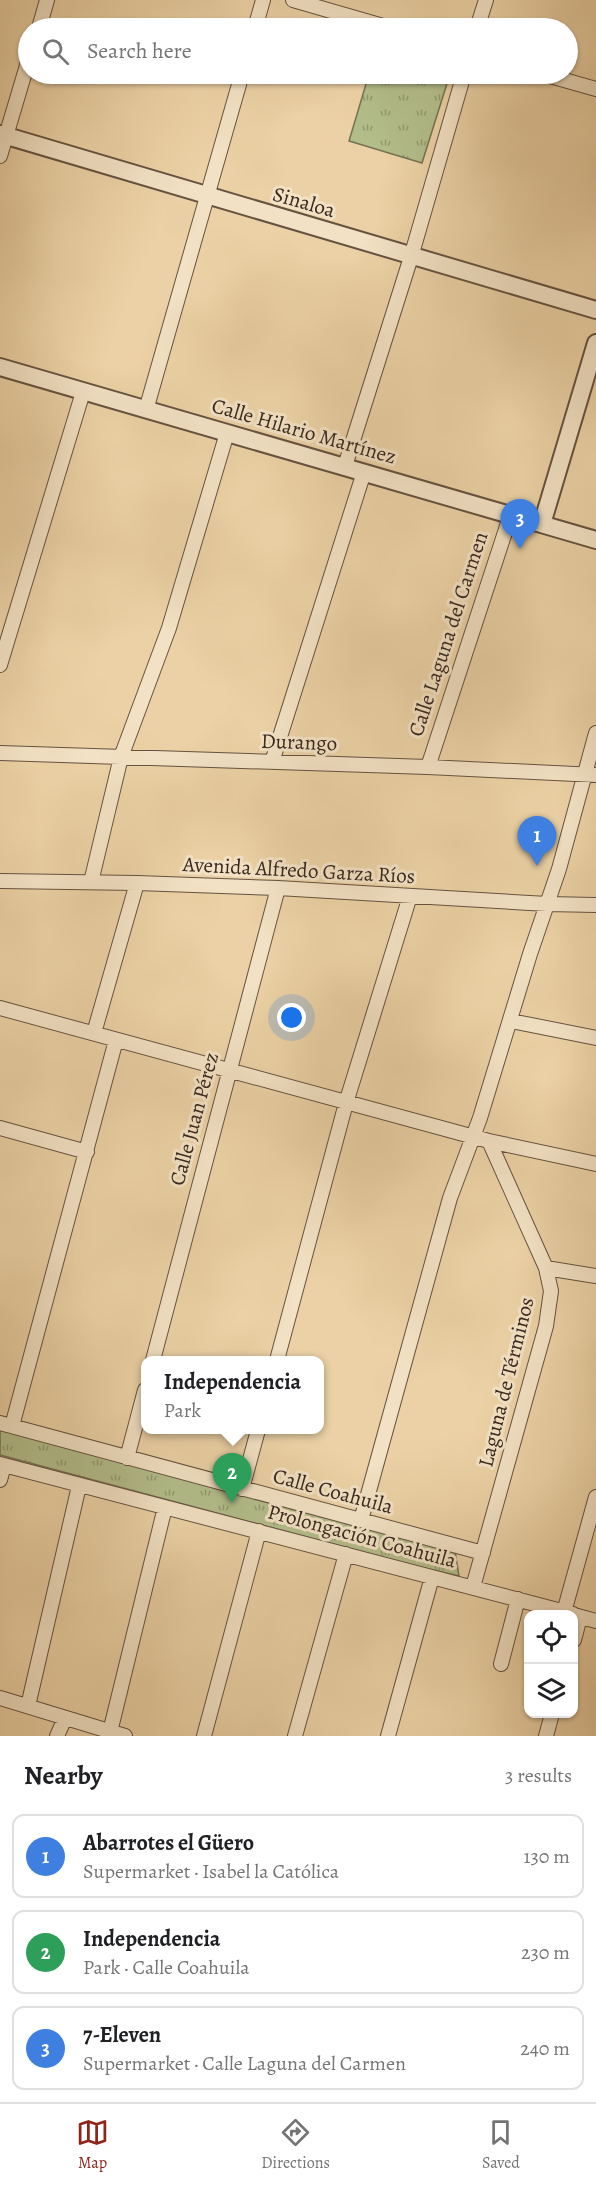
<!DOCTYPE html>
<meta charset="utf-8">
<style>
:root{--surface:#fff;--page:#f6f6f6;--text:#202124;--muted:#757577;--line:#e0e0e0;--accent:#8f2418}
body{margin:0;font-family:Alegreya,serif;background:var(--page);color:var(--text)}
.controls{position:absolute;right:18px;bottom:18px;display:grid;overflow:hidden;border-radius:12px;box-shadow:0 2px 4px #0004}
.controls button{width:54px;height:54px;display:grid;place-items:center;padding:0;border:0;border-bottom:2px solid var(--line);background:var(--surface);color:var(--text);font:30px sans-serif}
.you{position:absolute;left:292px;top:1018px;width:21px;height:21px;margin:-15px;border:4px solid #fff;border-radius:50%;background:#1a73e8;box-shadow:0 0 0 9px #1a73e833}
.badge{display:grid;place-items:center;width:39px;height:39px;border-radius:50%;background:var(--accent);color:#fff;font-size:20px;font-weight:700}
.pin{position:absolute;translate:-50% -50px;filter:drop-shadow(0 2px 3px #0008)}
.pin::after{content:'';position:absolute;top:32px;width:21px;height:18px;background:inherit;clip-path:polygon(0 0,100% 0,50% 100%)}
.popup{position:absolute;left:141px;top:1356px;width:183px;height:78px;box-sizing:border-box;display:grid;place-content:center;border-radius:12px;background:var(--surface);filter:drop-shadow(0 2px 4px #0005);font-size:20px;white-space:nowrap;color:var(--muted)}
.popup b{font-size:22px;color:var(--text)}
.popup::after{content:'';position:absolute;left:50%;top:100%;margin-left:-12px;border:12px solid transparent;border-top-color:var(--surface)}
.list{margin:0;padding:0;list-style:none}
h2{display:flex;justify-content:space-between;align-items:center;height:78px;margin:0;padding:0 24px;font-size:26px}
h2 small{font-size:20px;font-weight:400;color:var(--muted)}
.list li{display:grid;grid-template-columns:39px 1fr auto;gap:18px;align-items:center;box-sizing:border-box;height:84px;margin:0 12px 12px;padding:0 12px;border:2px solid var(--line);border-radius:12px}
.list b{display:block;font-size:22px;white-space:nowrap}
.list p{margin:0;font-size:20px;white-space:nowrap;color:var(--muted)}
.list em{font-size:20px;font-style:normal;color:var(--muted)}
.icon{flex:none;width:33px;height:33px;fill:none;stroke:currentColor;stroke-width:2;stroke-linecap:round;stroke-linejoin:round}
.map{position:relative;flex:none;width:596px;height:1736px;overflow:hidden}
.search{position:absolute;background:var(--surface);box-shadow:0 2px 4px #0004;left:18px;right:18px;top:18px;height:66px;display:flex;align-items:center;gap:15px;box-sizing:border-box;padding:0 21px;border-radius:33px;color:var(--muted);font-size:22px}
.sheet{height:366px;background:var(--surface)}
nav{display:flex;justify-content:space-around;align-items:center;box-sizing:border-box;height:84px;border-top:2px solid var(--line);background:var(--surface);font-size:16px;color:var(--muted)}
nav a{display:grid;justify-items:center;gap:3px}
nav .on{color:var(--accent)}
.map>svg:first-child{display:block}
.grass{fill:url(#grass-tufts);stroke:#767254;stroke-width:1.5}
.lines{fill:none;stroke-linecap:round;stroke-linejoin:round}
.minor-casing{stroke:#665240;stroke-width:16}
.tertiary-casing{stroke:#665240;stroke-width:20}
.minor{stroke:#f2e1c4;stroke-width:14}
.tertiary{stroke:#f2e1c4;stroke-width:16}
.labels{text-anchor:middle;stroke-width:6;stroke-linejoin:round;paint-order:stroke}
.street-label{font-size:21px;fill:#39281f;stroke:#f2e1c4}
</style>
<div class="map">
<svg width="596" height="1736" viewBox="0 0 596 1736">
<defs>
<pattern id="grass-tufts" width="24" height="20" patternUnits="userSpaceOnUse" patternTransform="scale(1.5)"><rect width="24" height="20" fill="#b2bd8a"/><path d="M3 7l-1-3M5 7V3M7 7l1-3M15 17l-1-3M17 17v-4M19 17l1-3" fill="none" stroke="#929a70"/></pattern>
</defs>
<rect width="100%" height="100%" fill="#ebd1a5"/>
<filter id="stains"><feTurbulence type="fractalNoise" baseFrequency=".00333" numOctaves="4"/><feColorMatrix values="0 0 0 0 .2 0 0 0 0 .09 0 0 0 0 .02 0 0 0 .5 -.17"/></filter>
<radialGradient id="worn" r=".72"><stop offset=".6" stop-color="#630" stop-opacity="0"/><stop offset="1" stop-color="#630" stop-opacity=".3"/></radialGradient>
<path class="grass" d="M369,74H450L422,163L349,141Z
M0,1421L455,1551L459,1576L415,1566L0,1455Z"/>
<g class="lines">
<defs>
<path id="minor" d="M293,0L390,28
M39,28L47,0
M255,28L263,0
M477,28L486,0
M543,74L596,89
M0,156L28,62
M146,410L242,74
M345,466L411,257L464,74
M0,665L83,392
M0,753L428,767L596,775
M272,762L364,472
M428,767L511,514
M0,881L137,883L278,888L547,904L596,905
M91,882L121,757L169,628L227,433
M0,1008L489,1141L546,1268L551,1291L546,1326L473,1587
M511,1021L596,1038
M94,1033L137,883
M0,1128L87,1152
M489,1141L596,1164
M546,1268L596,1276
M153,1360L278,888
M277,1360L346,1103L410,896
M0,1423L483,1553
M12,1426L116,1040
M127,1458L145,1390
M0,1464L573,1614
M0,1480L4,1465
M242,1489L258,1430
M361,1520L450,1198L480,1118L530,954L559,869L596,733
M564,1612L596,1497
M574,1615L596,1621
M574,1640L580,1617
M501,1664L518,1599
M0,1698L125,1736
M28,1706L79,1486
M110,1732L165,1507
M57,1736L65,1718
M204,1736L259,1531
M295,1736L346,1554
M388,1736L432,1577
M546,1736L552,1714"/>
<path id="tertiary" d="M0,134L596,310
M0,367L596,540
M542,524L596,343"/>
</defs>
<use href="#minor" class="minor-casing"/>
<use href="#tertiary" class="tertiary-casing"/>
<use href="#minor" class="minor"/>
<use href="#tertiary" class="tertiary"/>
</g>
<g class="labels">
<g class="street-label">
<text transform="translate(304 202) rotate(16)" y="7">Sinaloa</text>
<text transform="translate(304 431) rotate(16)" y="7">Calle Hilario Martínez</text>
<text transform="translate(448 634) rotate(-72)" y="7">Calle Laguna del Carmen</text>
<text transform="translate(299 742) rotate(2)" y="7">Durango</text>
<text transform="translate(299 870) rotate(3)" y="7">Avenida Alfredo Garza Ríos</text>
<text transform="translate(194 1119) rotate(-75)" y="7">Calle Juan Pérez</text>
<text transform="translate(506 1382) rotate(-76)" y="7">Laguna de Términos</text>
<text transform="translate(333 1491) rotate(15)" y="7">Calle Coahuila</text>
<text transform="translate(362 1536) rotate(15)" y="7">Prolongación Coahuila</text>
</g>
</g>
<rect width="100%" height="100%" filter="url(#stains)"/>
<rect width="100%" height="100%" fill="url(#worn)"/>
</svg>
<div class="controls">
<button><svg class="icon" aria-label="locate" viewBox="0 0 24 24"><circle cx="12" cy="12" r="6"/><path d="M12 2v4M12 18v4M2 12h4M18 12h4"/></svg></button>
<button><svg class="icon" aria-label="layers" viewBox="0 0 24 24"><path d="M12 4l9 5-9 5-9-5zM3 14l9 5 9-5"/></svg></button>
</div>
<div class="you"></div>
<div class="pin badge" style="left:537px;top:866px;background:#3f7fe0">1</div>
<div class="pin badge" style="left:232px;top:1503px;background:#2e9e5b">2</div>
<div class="popup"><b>Independencia</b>Park</div>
<div class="pin badge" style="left:520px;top:549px;background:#3f7fe0">3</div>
<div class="search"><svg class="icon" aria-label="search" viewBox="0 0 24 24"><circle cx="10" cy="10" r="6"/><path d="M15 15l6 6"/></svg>Search here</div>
</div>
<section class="sheet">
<h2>Nearby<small>3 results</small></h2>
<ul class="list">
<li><span class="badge" style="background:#3f7fe0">1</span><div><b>Abarrotes el Güero</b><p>Supermarket · Isabel la Católica</p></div><em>130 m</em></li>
<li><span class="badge" style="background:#2e9e5b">2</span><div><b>Independencia</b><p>Park · Calle Coahuila</p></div><em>230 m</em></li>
<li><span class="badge" style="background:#3f7fe0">3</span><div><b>7-Eleven</b><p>Supermarket · Calle Laguna del Carmen</p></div><em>240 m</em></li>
</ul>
</section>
<nav>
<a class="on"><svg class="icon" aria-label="map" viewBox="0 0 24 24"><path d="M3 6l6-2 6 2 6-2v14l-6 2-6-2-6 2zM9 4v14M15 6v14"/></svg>Map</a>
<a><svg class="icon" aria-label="directions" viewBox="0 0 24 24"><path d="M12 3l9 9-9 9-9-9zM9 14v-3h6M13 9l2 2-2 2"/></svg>Directions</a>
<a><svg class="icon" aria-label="saved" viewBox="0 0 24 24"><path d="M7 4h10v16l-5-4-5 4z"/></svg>Saved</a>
</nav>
